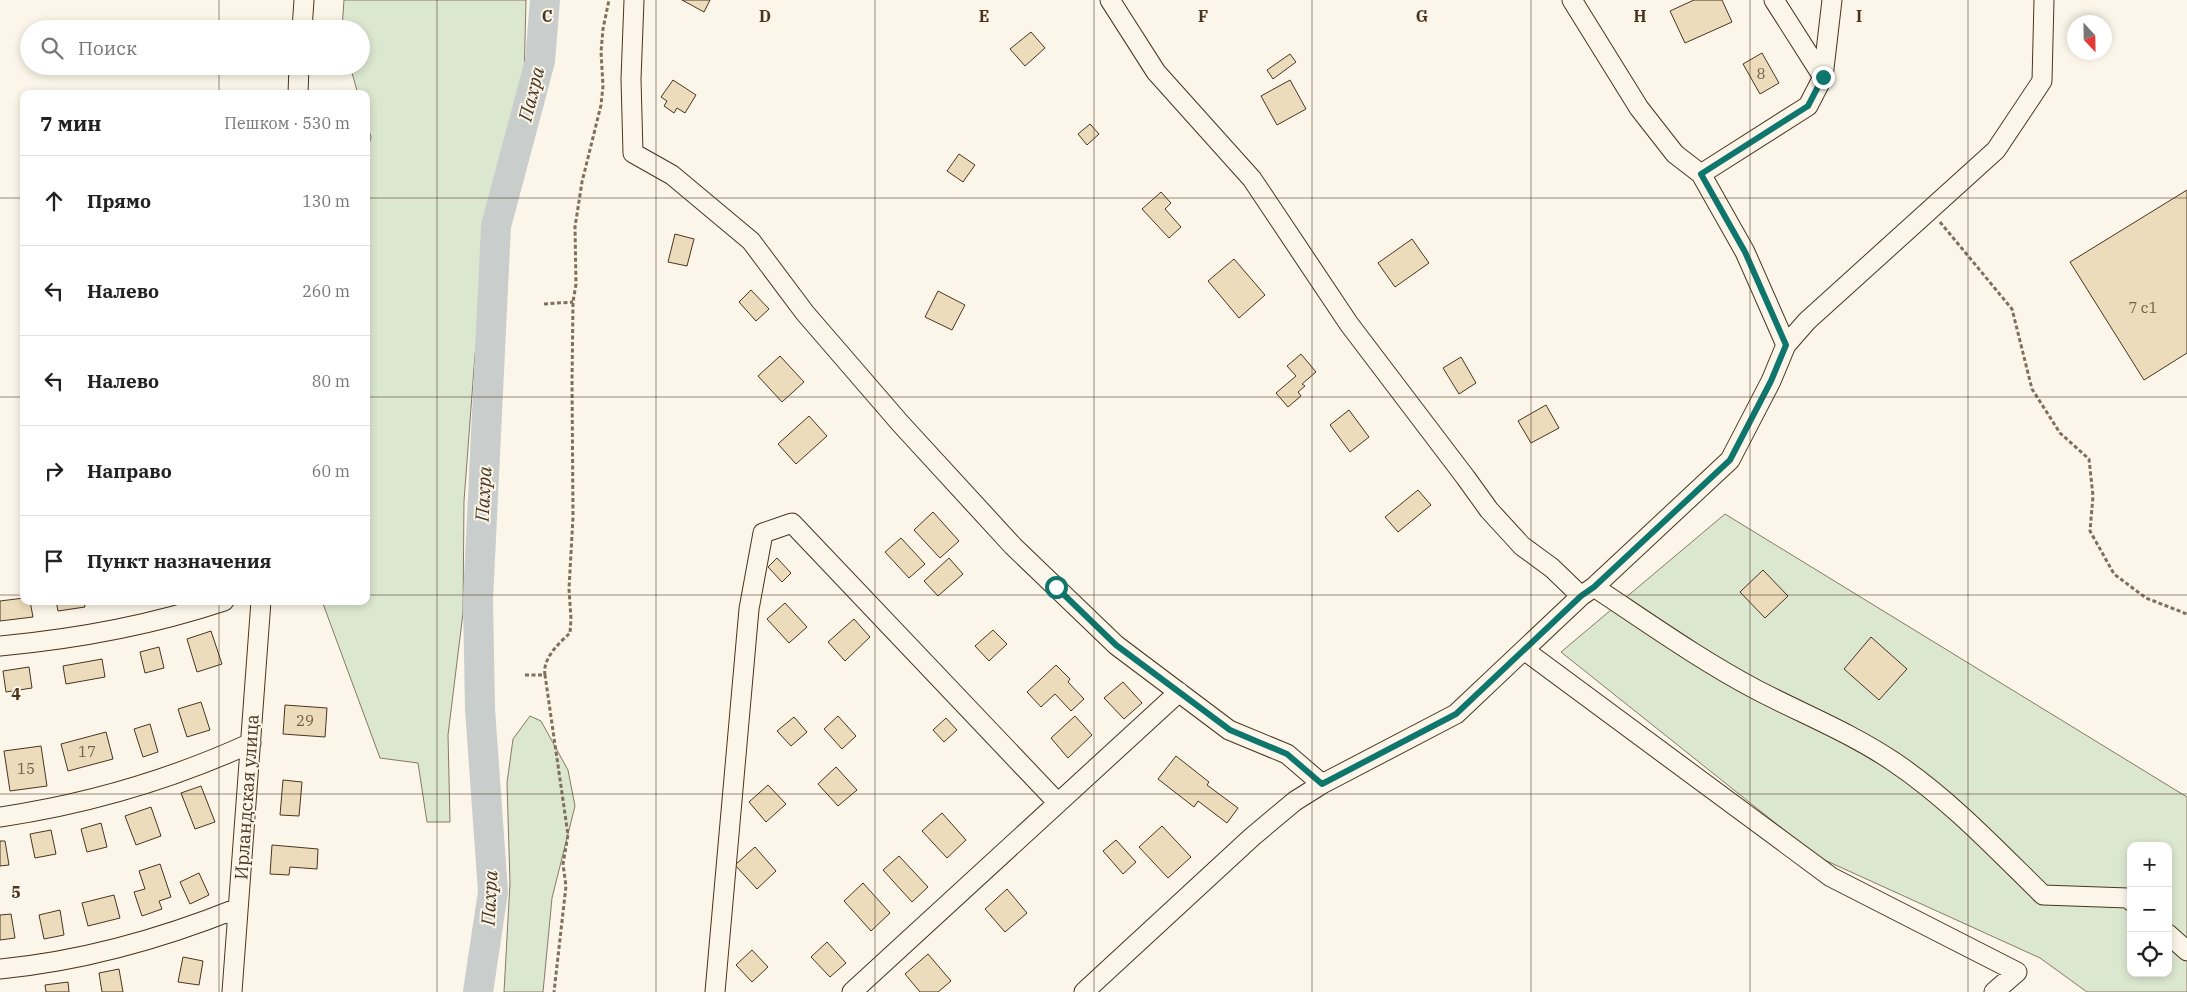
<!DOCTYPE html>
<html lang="ru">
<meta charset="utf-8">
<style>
:root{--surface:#fff;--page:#f2f2f2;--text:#222;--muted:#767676;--line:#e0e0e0}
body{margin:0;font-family:"IBM Plex Serif",serif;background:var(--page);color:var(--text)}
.controls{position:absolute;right:15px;bottom:15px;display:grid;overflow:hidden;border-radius:10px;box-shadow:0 2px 8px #0003}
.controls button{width:45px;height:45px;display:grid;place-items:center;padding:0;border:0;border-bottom:1px solid var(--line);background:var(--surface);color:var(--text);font:25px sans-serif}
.compass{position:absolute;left:2067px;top:15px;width:45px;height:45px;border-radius:50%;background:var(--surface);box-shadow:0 2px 8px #0003;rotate:158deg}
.stop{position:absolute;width:15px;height:15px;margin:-11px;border:4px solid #0f766e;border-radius:50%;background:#fff}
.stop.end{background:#0f766e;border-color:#fff;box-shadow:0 1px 5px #0008}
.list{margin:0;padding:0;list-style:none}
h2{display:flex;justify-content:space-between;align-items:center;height:65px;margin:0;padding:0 20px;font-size:21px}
h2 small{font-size:16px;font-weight:400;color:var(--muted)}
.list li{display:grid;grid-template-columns:32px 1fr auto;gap:15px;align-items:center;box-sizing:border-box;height:90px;padding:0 20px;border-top:1px solid var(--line)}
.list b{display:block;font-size:19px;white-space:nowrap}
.list em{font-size:16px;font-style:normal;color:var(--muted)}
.icon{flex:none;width:28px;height:28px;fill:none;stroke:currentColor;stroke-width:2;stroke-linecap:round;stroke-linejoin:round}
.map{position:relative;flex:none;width:2187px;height:992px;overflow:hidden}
.search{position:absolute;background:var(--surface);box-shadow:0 2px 8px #0003;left:20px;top:20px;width:350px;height:55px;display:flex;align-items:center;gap:12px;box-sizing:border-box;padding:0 18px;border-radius:28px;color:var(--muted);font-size:19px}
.panel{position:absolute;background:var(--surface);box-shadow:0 2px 8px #0003;left:20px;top:90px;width:350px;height:515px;border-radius:10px}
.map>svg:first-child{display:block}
.green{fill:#dce7d0;stroke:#887966;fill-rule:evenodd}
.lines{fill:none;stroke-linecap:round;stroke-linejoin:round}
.river{stroke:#c9cecd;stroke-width:30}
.building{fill:#ecdcbc;stroke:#4a3520}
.minor-casing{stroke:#4a3520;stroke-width:21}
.path{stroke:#7f6f5c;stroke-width:3;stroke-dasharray:4 2.5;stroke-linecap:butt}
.minor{stroke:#fbf6e9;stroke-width:19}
.route{stroke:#0f766e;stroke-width:6}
.grid{fill:none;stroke:#4a3520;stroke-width:1;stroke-opacity:0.55}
.labels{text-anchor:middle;stroke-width:4;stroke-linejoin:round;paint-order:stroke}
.number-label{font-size:15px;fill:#725f47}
.street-label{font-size:18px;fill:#4a3520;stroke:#fbf6e9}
.water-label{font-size:19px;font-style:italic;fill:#4a3520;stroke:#fbf6e9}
.grid-label{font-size:16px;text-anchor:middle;font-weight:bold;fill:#4a3520;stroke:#fbf6e9;stroke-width:4;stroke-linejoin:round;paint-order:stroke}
</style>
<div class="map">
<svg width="2187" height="992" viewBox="0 0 2187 992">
<rect width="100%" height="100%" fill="#fbf6e9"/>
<path class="green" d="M344,0H526L524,81L502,157L475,355L464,501L463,613L448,735L450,822H427L418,763L380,758L322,601H366V155L371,137L366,122V94H358L350,66H361V29H342Z
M1725,514L2187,797V992H2087L2040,958L1818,857L1561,652ZM2131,846H2168V973H2131Z
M530,716L541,721L568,770L575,806L552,898L543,992H504L510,883L507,783L513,739Z"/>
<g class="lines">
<path class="river" d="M478,992L493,892L480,709L478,600L496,226L540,61L545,0"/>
</g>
<path class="building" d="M682,0H710L704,12Z
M1694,0H1722L1732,22L1685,43L1670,11Z
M1031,32L1045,48L1025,66L1010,49Z
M1762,53L1779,83L1760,94L1743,64Z
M1290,54L1296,62L1273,79L1267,70Z
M673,80L696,95L685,113L677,108L674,113L664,106L667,101L661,97Z
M1290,80L1306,109L1277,125L1261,96Z
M1090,124L1099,134L1087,145L1078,134Z
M959,154L975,165L963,182L947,171Z
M2187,190V353L2144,380L2070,262Z
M1161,192L1171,203L1165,209L1181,227L1169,238L1142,209Z
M675,234L694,239L687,266L668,262Z
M1412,239L1429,263L1395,287L1378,263Z
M1234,259L1265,295L1239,318L1208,281Z
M751,290L769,309L756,321L739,302Z
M938,291L965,305L952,330L925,317Z
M1301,354L1316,372L1302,384L1305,386L1298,392L1301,396L1288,407L1276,393L1296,376L1287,366Z
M780,356L804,382L782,402L758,376Z
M1461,357L1476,383L1459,394L1443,368Z
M1546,405L1559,428L1531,443L1518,421Z
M1349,410L1369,437L1350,452L1330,425Z
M809,416L827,436L796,464L778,444Z
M1418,490L1431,505L1398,532L1385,517Z
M933,512L959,541L940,558L914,530Z
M901,538L925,564L909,578L885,552Z
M777,558L791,573L782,582L768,567Z
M949,558L963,574L938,596L924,581Z
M1763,570L1788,596L1765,618L1740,592Z
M24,598V601H30L33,617L0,621V601Z
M56,601H84L85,607L58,611Z
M785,603L807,627L789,643L767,619Z
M854,619L870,637L845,661L828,642Z
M993,630L1007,644L989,661L975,646Z
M211,631L222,664L197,672L187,639Z
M1871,637L1907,669L1879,700L1844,669Z
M159,647L164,668L145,673L140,652Z
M102,659L105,677L66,684L63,666Z
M1056,665L1070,679L1068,682L1084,699L1071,711L1055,694L1041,707L1027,692Z
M29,667L32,688L6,692L3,671Z
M1123,682L1142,703L1124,719L1104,698Z
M201,702L210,730L187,737L178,709Z
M285,705L327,708L325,737L283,734Z
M838,716L856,736L842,749L824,729Z
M1075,716L1092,735L1068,758L1051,738Z
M794,717L807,732L791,746L777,731Z
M946,718L957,730L944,742L933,730Z
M150,724L158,752L143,757L134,729Z
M106,732L113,759L68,771L61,744Z
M41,746L47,786L10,791L4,751Z
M1176,756L1209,782L1207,785L1238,808L1227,823L1198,801L1194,807L1158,779Z
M836,767L857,790L838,806L818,784Z
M283,780L302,782L299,816L280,815Z
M768,785L786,804L766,822L749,802Z
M201,786L215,822L195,829L181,793Z
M151,807L161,836L136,845L125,816Z
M942,813L966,840L947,858L922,831Z
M101,823L107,847L87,852L81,829Z
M1162,826L1191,857L1168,878L1139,847Z
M51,830L56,854L35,858L30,834Z
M1116,840L1136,862L1123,874L1103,851Z
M0,841H5L9,865L0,866Z
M272,845L318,849L317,869L290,867L289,875L270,874Z
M755,847L776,871L757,889L735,865Z
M899,856L928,887L912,902L883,870Z
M160,864L171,897L159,901L162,909L142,916L134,892L145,889L139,871Z
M199,873L209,895L190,904L180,882Z
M863,883L890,913L871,931L844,901Z
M1007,889L1027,913L1005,932L985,909Z
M114,895L120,918L88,926L82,903Z
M60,910L64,935L44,939L39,915Z
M11,914L15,938L0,940V915Z
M827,942L846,963L830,977L811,957Z
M752,950L768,967L752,982L736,965Z
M928,954L951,981L938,992H920L905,974Z
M183,957L203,961L199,985L178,982Z
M119,969L123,992H102L99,973Z
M68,982L69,992H46L45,985Z"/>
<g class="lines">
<defs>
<path id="minor" d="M634,0L631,79L633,153L672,175L751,241L805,313L900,423L1013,546L1116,645L1229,730L1287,754L1322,784
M1110,0L1156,72L1252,179L1349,324L1466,478L1489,510L1522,546L1552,568L1581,596L1594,587L1730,460L1771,381L1786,345L1807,321L1996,150L2042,81L2044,0
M1572,0L1639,108L1675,154L1701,174L1745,252L1786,345
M1774,0L1823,77
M302,29L304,0
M298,94L299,66
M1701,174L1808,106L1823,77L1832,0
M1594,587C1647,622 1700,660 1757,690C1803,714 1851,733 1894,762C1949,799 1995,848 2043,895L2128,898L2131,901
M0,646C76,639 152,625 224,601
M1524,650L1831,877L2017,972L1994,992
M0,817C88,804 170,780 251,743
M2168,934L2187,951
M0,969C83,961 161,939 238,908
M232,992L261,601
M715,992L749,609L763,533L792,523L1058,803
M852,992L1179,692
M1084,992L1252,837L1295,801L1322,784L1456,714L1581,596"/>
</defs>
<use href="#minor" class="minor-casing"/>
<path class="path" d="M1940,222L2012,309L2032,389L2060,433L2089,459L2093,496L2090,531L2114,574L2146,598L2187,614
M544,304L573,302
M525,675H545L568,835L563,864L566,886L554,992
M545,675C542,659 559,643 570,633L571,619L569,589L573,517L572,383L573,302L576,284L575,227L582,182L601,105L603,86L601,52L603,29L609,0"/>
<use href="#minor" class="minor"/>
</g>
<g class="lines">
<path class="route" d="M1056,587L1116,645L1230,730L1287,754L1322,784L1456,714L1581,596L1594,587L1730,460L1771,381L1786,345L1745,252L1701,174L1808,106L1823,77"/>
</g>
<path class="grid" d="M219,0V29M437,0V992M656,0V992M875,0V992M1094,0V992M1312,0V992M1531,0V992M1750,0V992M1968,0V992M219,66V94M0,198H24M366,198H2187M0,397H24M366,397H2187M0,595H24M366,595H2187M219,601V992M0,794H2187"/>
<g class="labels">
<g class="number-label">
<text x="1761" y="79">8</text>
<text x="2143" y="313">7 с1</text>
<text x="305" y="726">29</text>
<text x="87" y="757">17</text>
<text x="26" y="774">15</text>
</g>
<g class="street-label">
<text transform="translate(247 797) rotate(-86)" y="6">Ирландская улица</text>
</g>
<g class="water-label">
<text transform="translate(531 94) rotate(-76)" y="7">Пахра</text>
<text transform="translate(483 494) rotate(-87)" y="7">Пахра</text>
<text transform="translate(489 898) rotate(-87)" y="7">Пахра</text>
</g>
</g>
<g class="grid-label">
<text x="547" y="22">C</text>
<text x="765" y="22">D</text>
<text x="984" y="22">E</text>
<text x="1203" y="22">F</text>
<text x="1422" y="22">G</text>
<text x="1640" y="22">H</text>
<text x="1859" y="22">I</text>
<text x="16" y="700">4</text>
<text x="16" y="898">5</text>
</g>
</svg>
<div class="controls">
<button>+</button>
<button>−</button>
<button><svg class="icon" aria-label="locate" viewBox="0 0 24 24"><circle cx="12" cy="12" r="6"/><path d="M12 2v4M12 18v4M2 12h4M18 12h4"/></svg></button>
</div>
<svg class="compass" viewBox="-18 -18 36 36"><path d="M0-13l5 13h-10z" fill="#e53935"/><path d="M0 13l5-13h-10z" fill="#767676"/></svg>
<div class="stop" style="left:1056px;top:587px"></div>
<div class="stop end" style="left:1823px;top:77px"></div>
<div class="search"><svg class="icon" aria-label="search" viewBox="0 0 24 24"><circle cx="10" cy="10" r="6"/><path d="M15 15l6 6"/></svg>Поиск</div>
<section class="panel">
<h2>7 мин<small>Пешком · 530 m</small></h2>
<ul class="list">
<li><svg class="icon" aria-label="ahead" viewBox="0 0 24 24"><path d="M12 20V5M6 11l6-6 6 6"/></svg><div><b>Прямо</b></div><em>130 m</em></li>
<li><svg class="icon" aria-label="left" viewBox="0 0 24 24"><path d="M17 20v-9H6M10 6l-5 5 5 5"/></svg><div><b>Налево</b></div><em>260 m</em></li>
<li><svg class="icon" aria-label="left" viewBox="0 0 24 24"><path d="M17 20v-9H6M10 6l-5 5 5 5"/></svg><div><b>Налево</b></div><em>80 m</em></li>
<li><svg class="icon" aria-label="right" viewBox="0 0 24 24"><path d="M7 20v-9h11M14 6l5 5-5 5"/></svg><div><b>Направо</b></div><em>60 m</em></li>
<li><svg class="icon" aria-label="arrive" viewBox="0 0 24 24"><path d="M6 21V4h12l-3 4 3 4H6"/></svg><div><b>Пункт назначения</b></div></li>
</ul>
</section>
</div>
